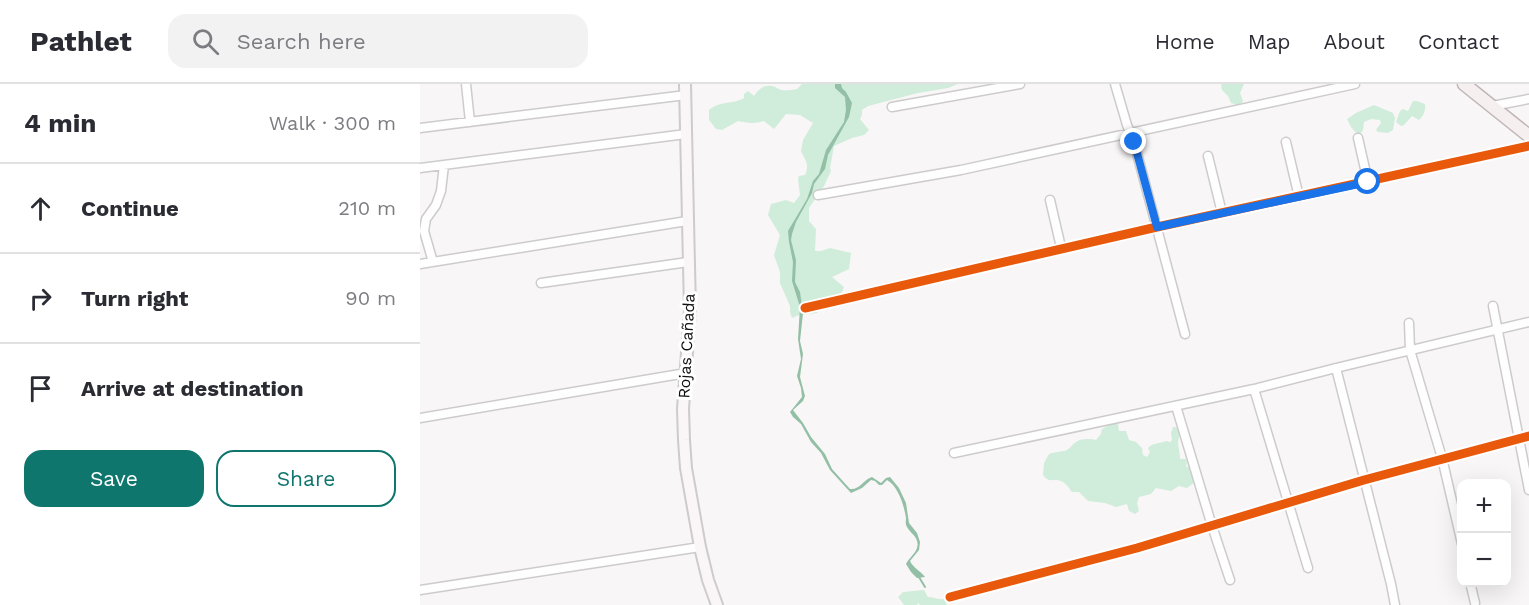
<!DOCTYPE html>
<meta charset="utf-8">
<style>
:root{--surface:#fff;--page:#f2f2f3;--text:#2b2b33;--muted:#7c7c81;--line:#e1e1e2;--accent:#0f766e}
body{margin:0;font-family:"Work Sans",sans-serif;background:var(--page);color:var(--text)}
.controls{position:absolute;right:18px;bottom:18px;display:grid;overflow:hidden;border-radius:12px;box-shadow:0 6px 24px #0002}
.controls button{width:54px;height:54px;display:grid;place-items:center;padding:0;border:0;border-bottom:2px solid var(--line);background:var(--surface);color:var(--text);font:30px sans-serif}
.stop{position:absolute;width:18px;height:18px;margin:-14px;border:4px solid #1a73e8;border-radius:50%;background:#fff}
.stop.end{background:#1a73e8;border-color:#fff;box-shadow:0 2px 6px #0008}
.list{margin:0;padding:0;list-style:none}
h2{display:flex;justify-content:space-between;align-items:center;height:78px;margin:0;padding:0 24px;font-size:26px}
h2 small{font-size:20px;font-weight:400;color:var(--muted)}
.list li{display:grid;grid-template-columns:39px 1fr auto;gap:18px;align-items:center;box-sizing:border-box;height:90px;padding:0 24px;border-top:2px solid var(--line)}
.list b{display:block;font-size:22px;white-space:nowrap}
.list em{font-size:20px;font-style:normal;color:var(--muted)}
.actions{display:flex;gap:12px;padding:18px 24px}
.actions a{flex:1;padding:14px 0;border:2px solid var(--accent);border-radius:18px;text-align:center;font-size:21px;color:var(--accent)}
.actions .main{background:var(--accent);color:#fff}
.icon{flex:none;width:33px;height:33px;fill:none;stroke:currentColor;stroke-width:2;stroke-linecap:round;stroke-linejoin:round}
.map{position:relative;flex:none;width:1109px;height:521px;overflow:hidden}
header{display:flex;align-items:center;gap:36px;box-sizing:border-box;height:84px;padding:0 30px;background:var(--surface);border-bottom:2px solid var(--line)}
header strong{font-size:28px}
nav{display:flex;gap:33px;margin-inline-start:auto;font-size:21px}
.search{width:420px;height:54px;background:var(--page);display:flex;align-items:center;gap:15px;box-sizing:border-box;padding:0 21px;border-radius:18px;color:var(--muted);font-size:22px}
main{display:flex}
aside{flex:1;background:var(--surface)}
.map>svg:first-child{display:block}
.green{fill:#d0ecda}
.water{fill:#93bfa6}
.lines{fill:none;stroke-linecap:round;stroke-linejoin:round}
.stream{stroke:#93bfa6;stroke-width:2}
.street-casing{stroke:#cdcbcb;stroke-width:11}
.secondary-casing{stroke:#cdcbcb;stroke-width:14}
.primary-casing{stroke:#c0b5b6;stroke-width:15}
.street{stroke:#fefefe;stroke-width:8}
.secondary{stroke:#faf6f7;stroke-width:10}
.primary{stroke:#f6eff0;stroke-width:12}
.cycleway-casing{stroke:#fff;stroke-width:13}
.cycleway{stroke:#e8590c;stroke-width:9}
.route{stroke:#1a73e8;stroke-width:8}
.labels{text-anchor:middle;stroke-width:6;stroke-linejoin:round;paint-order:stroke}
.street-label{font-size:16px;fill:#121111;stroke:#fff}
</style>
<header>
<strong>Pathlet</strong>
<div class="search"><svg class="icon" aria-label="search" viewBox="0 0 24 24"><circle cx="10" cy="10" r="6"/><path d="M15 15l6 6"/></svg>Search here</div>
<nav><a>Home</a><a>Map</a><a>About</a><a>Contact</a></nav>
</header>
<main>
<aside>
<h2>4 min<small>Walk · 300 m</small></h2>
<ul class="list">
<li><svg class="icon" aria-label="ahead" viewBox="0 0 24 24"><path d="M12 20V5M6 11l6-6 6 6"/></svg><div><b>Continue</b></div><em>210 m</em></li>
<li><svg class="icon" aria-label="right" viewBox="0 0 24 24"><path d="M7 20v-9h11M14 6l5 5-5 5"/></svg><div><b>Turn right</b></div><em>90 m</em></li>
<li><svg class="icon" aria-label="arrive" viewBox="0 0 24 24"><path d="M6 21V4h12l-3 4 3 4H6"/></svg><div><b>Arrive at destination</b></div></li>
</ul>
<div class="actions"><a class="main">Save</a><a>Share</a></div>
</aside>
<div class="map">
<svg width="1109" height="521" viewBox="0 0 1109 521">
<rect width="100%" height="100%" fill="#f9f6f7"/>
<path class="green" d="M382,0H538L528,4L498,9L448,22L442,26V31L440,35L449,46L444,51L432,54L414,62L410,84L411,87L404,102L389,124V137L396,145L395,167H401L410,164L431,169L429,185L412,193L424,203L418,218L401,222L397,229L379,231L372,234L370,228V222L360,199V188L354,171L360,151L348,131L351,120L366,116L374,119L380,111L378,95L379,92L385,91C390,80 385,76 381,67L383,56L393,39L380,31L366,30L354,45L344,37C335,40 327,39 318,37L302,46L296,45L289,36V26C301,16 312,21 324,14V10L328,7L334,12C338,6 343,1 351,2C355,2 358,5 361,6C366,7 372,6 377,5Z
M801,0H824L820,9L823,17L822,19L817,21L811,19L808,12L802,6Z
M993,17H997L1005,20C1006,26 1003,33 999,36L992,32L984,41L981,42L976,38L980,27L983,25L988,27Z
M954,21L973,29L975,34L973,46L968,49L958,48L956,46L961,39L960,36L951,35L944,38L943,46L940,50H937L931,43L927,35L936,29Z
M691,340H698L699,347H706L709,356L716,358L722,364L723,371L727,373L730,368L728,364C734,358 739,360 746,357L750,358L752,356L751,349L753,343H755L759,345L760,350C756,360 760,365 760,375H766L767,378L766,383L771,382L775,385L772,393L775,396V398L767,404L759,402L751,407L736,404L731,410L719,413L717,419L719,427L715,430L709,427L707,420L696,423L685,419L668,417L659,408H652C649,404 646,399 641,397C632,394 630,400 623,391L624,379L629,370C634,368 638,368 644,367C650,366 651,361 656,358C662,354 670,355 676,356L681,350L682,345Z
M504,506L508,513C514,513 517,516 524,515L527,521H500L498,519L497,521H484L478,513L483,508Z"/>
<path class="water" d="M415,0H421L422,4L426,8L432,19L429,33L408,71L405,85L394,100L392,109L376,138L372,150L371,156L376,176L375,198L380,208L383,229L380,257L383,270L380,293L385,312L383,317L373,326L383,339L391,353L405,370L412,385L430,405C440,406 443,396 452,393L461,399L466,394L470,393L479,404L486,419L489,439L497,449L500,458L499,466L490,477C493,484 501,487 505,493L497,494L491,488L486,480C489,474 495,470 497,464C500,454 491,450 487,443C485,439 486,438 486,434C484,421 478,402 467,396L462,401H459L455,397L451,396L442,404L431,409L410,386L401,369L391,358L381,340L373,333L370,328L382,313L381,304L377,292L381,275L378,255L380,223L372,197L373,178L369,158L368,147L387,115L393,97L399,90L406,66L424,38L426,26L425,13L415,4Z"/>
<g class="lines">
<path class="stream" d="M499,493L505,503"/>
<defs>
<path id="street" d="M46,0L50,38
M695,0L707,41L714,58L765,250
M1072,22L1109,15
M472,23L600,0
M0,44L266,11
M938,54L948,98
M866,58L879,113
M788,72L802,129
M0,84L266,50
M398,111L541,86L935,0
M630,116L640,159L642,162L647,164
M13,178L4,147L6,135L16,121L21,107L24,81
M0,180L267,137
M121,199L268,178
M1073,222L1109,406
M385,224L737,143L1109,62
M989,239L990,266L1022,374L1042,460
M916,284L971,500L975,521
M834,305L888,484
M756,322L792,442L810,496
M0,334L266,289
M534,369L834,305L916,284L1109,238
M1050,498L1055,519
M0,506L280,463
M530,513L717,464L944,396L1109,352"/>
<path id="secondary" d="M265,0L270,226L263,325L264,356L266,384L280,463L288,496L297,521"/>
<path id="primary" d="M1044,0L1109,52"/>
</defs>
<use href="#street" class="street-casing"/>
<use href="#secondary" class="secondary-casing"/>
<use href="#primary" class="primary-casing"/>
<use href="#street" class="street"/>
<use href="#secondary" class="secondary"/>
<use href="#primary" class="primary"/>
<defs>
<path id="cycleway" d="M385,224L737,143L1109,62
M530,513L717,464L944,396L1109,352"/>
</defs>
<use href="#cycleway" class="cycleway-casing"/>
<use href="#cycleway" class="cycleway"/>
</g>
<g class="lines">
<path class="route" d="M714,58L737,143L948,98"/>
</g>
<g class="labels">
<g class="street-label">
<text transform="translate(266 262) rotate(-87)" y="6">Rojas Cañada</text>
</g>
</g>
</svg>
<div class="controls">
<button>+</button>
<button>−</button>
</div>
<div class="stop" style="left:948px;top:98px"></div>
<div class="stop end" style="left:714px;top:58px"></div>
</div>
</main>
